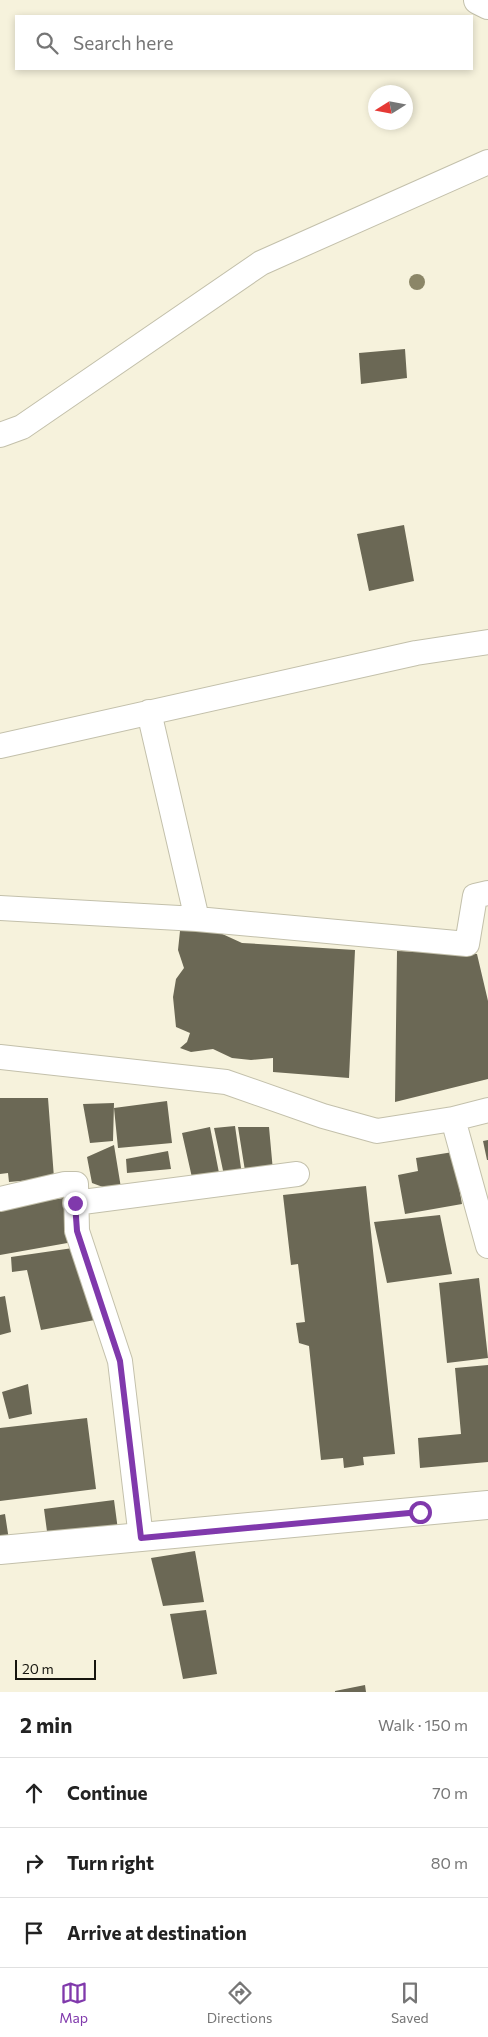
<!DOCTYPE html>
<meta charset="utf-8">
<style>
:root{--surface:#fff;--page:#f6f6f6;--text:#222;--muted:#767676;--line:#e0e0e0;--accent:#8039ac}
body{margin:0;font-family:Commissioner,sans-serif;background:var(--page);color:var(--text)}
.compass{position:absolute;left:368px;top:85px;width:45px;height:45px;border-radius:50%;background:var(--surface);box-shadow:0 2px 8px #0003;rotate:259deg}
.scale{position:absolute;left:15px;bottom:12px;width:81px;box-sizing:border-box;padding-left:5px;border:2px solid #16150e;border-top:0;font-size:14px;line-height:18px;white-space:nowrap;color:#16150e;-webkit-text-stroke:4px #f6f2dc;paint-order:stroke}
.stop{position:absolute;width:15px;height:15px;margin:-11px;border:4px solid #8039ac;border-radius:50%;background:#fff}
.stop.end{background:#8039ac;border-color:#fff;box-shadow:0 1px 5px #0008}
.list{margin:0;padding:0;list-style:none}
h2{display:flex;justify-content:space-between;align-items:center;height:65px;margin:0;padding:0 20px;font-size:21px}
h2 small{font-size:16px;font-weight:400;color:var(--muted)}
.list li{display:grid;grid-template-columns:32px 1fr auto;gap:15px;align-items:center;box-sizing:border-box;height:70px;padding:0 20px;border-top:1px solid var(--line)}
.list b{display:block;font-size:19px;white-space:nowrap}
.list em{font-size:16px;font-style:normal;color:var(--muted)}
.icon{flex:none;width:28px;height:28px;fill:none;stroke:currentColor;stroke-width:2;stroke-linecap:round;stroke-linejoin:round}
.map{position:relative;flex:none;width:488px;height:1692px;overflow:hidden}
.search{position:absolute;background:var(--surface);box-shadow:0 2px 8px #0003;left:15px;right:15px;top:15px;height:55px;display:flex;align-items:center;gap:12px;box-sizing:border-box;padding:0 18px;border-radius:0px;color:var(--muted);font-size:19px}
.sheet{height:275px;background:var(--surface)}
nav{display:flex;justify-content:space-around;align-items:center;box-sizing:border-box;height:70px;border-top:1px solid var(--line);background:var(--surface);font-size:14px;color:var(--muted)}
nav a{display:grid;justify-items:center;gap:2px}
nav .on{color:var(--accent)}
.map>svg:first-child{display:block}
.building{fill:#6b6855}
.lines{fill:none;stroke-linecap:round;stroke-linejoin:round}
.minor-casing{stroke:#c3c0ab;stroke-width:26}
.tertiary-casing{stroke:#c3c0ab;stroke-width:30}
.minor{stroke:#fff;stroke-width:24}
.tertiary{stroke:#fff;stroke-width:28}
.tree{fill:#8b8667}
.route{stroke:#8039ac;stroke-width:6}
</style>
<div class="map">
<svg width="488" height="1692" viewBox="0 0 488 1692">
<rect width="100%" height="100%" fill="#f6f2dc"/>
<path class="building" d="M405,349L407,378L361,384L359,353Z
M404,525L414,581L369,591L357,534Z
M193,929L218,932L242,943L355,950L349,1078L273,1072V1058L251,1060L232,1058L213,1049L191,1052L180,1048L187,1042L190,1033L176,1027L173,997L176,979L184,968L178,950L180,931Z
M397,951L477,954L488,1001V1079L395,1102Z
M0,1098H48L54,1178L9,1182L8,1173L0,1174Z
M167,1101L172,1143L118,1148L114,1108Z
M114,1103L113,1141L90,1143L83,1104Z
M235,1126L242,1175L225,1180L214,1128Z
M210,1127L220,1178L193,1182L182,1133Z
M238,1127H269L273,1171L246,1177Z
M488,1140V1160H487L483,1141Z
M114,1145L122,1194L92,1183L87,1157Z
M168,1151L171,1169L127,1173L126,1159Z
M453,1152L462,1204L405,1214L398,1175L418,1171L416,1158Z
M366,1186L395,1454L363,1457L364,1465L344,1468L343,1458L321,1460L309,1346L299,1343L296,1323L305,1322L298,1264L291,1265L283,1195Z
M63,1198L73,1242L0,1255V1208Z
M440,1215L452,1274L387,1283L374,1222Z
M73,1248L95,1320L41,1330L27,1270L12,1272L11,1257Z
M479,1278L488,1358L447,1363L439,1283Z
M5,1296L11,1332L0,1335V1297Z
M488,1365V1462L420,1468L418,1438L461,1434L455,1368Z
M28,1384L32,1414L9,1419L2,1392Z
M87,1418L96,1489L0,1501V1428Z
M114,1500L118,1530L48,1539L44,1509Z
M5,1514L9,1540L0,1541V1515Z
M195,1551L204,1602L163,1606L151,1558Z
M206,1610L217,1674L183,1679L170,1614Z
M365,1685L366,1692H335V1691Z"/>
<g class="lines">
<defs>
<path id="minor" d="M0,435L22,427L261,263L488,162
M149,712L197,919
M0,746L416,653L488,642
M0,908L197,919L467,944L475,896L488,893
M0,1057L226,1082L323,1116L377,1131L453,1119L488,1110
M453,1119L488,1246
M0,1199L65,1184H76L77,1231L120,1361L141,1538
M75,1203L297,1174"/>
<path id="tertiary" d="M478,0L488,5
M0,1550L488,1505"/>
</defs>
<use href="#minor" class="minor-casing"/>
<use href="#tertiary" class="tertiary-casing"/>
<use href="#minor" class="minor"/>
<use href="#tertiary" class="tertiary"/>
</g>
<circle class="tree" cx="417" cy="282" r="8"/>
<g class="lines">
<path class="route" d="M75,1203L77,1231L120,1361L141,1538L420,1512"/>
</g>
</svg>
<svg class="compass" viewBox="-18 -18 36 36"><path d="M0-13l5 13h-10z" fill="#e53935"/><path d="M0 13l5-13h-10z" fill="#767676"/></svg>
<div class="scale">20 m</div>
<div class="stop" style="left:420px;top:1512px"></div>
<div class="stop end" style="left:75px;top:1203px"></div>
<div class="search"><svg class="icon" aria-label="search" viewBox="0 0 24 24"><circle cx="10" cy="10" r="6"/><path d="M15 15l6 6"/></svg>Search here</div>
</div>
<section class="sheet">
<h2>2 min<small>Walk · 150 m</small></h2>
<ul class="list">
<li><svg class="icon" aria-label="ahead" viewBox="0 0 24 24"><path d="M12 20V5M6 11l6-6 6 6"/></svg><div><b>Continue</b></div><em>70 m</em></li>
<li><svg class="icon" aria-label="right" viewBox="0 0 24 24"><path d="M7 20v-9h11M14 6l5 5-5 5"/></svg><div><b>Turn right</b></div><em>80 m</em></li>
<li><svg class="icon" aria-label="arrive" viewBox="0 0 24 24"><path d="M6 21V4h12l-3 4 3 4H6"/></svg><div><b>Arrive at destination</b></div></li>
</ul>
</section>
<nav>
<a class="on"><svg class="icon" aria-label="map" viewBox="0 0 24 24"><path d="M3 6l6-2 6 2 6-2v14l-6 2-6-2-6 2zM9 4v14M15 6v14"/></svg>Map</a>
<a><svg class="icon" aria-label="directions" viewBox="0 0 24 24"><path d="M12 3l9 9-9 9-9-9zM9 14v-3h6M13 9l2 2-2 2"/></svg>Directions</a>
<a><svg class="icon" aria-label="saved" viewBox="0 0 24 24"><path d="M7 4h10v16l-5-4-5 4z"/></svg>Saved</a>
</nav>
